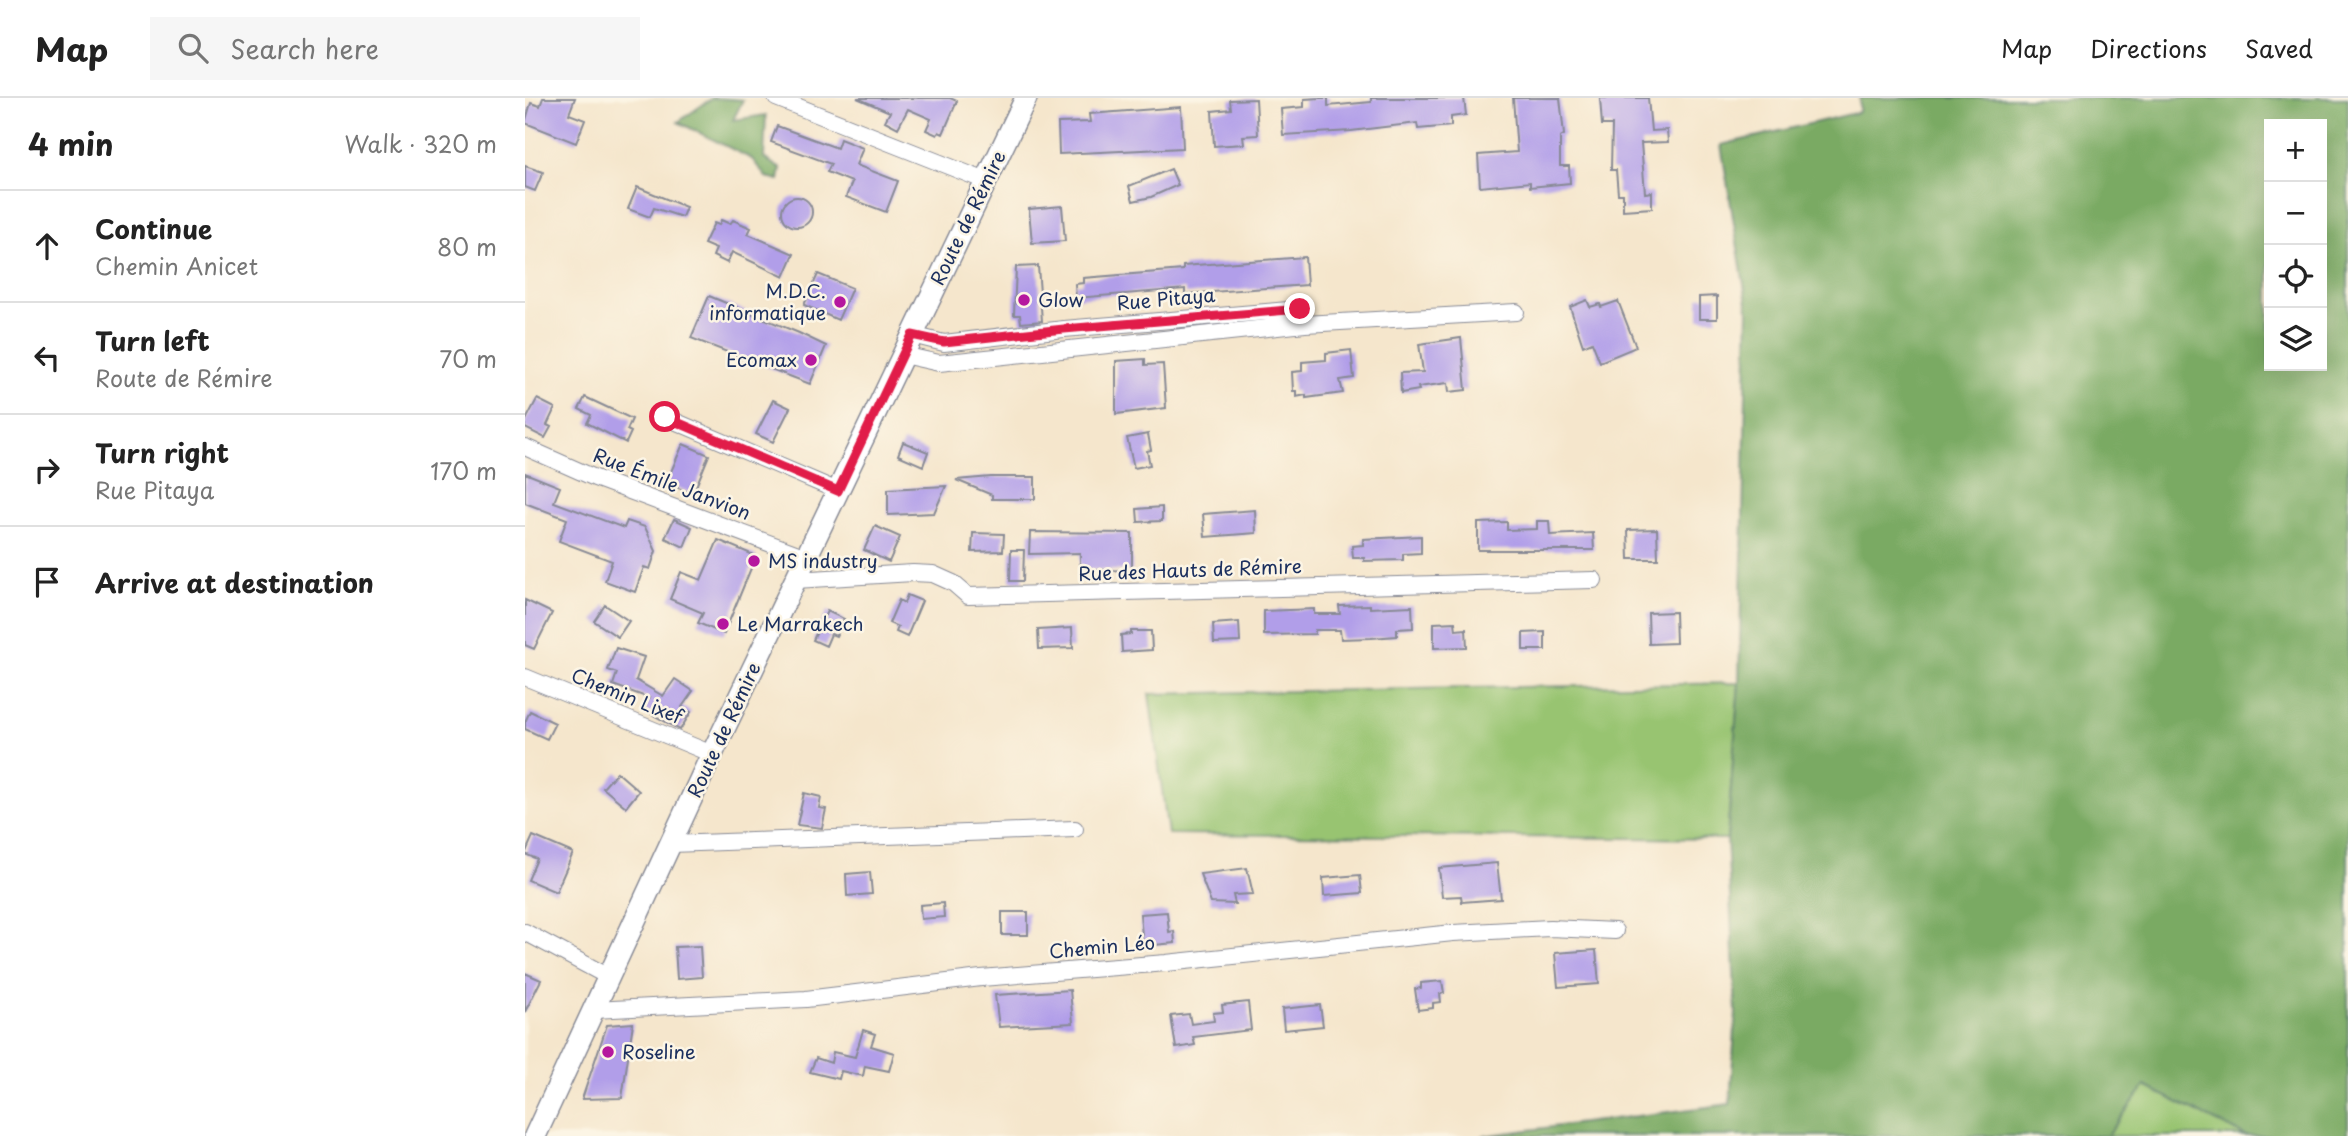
<!DOCTYPE html>
<meta charset="utf-8">
<style>
:root{--surface:#fff;--page:#f6f6f6;--text:#222;--muted:#767676;--line:#e0e0e0}
body{margin:0;font-family:"Playpen Sans",sans-serif;background:var(--page);color:var(--text)}
.controls{position:absolute;right:21px;top:21px;display:grid;overflow:hidden;border-radius:0px;box-shadow:0 7px 28px #0002}
.controls button{width:63px;height:63px;display:grid;place-items:center;padding:0;border:0;border-bottom:2px solid var(--line);background:var(--surface);color:var(--text);font:35px sans-serif}
.stop{position:absolute;width:21px;height:21px;margin:-16px;border:5px solid #e11d48;border-radius:50%;background:#fff}
.stop.end{background:#e11d48;border-color:#fff;box-shadow:0 2px 7px #0008}
.list{margin:0;padding:0;list-style:none}
h2{display:flex;justify-content:space-between;align-items:center;height:91px;margin:0;padding:0 28px;font-size:30px}
h2 small{font-size:23px;font-weight:400;color:var(--muted)}
.list li{display:grid;grid-template-columns:46px 1fr auto;gap:21px;align-items:center;box-sizing:border-box;height:112px;padding:0 28px;border-top:2px solid var(--line)}
.list b{display:block;font-size:26px;white-space:nowrap}
.list p{margin:0;font-size:23px;white-space:nowrap;color:var(--muted)}
.list em{font-size:23px;font-style:normal;color:var(--muted)}
.icon{flex:none;width:38px;height:38px;fill:none;stroke:currentColor;stroke-width:2;stroke-linecap:round;stroke-linejoin:round}
.map{position:relative;flex:none;width:1823px;height:1038px;overflow:hidden}
header{display:flex;align-items:center;gap:42px;box-sizing:border-box;height:98px;padding:0 35px;background:var(--surface);border-bottom:2px solid var(--line)}
header strong{font-size:33px}
nav{display:flex;gap:38px;margin-inline-start:auto;font-size:24px}
.search{width:490px;height:63px;background:var(--page);display:flex;align-items:center;gap:18px;box-sizing:border-box;padding:0 24px;border-radius:0px;color:var(--muted);font-size:26px}
main{display:flex}
aside{flex:1;background:var(--surface)}
.map>svg:first-child{display:block}
.green{fill:#98c471;stroke:#5a7a68;stroke-width:2}
.forest{fill:#7aaa63;stroke:#4a6c60;stroke-width:2;fill-rule:evenodd}
.building{fill:#b19ee9}
.lines{fill:none;stroke-linecap:round;stroke-linejoin:round}
.minor-casing{stroke:#888a95;stroke-width:18}
.major-casing{stroke:#888a95;stroke-width:24}
.minor{stroke:#fff;stroke-width:16}
.major{stroke:#fff;stroke-width:21}
.route{stroke:#e11d48;stroke-width:9}
.poi-dot{fill:#b5179e;stroke:#fcf5e5;stroke-width:2.5}
.labels{text-anchor:middle;stroke-width:5;stroke-linejoin:round;paint-order:stroke}
.street-label{font-size:19px;fill:#1b2f5e;stroke:#fcf5e5}
.poi-label{font-size:19px;fill:#1b2f5e;stroke:#fcf5e5;text-anchor:start}
</style>
<header>
<strong>Map</strong>
<div class="search"><svg class="icon" aria-label="search" viewBox="0 0 24 24"><circle cx="10" cy="10" r="6"/><path d="M15 15l6 6"/></svg>Search here</div>
<nav><a>Map</a><a>Directions</a><a>Saved</a></nav>
</header>
<main>
<aside>
<h2>4 min<small>Walk · 320 m</small></h2>
<ul class="list">
<li><svg class="icon" aria-label="ahead" viewBox="0 0 24 24"><path d="M12 20V5M6 11l6-6 6 6"/></svg><div><b>Continue</b><p>Chemin Anicet</p></div><em>80 m</em></li>
<li><svg class="icon" aria-label="left" viewBox="0 0 24 24"><path d="M17 20v-9H6M10 6l-5 5 5 5"/></svg><div><b>Turn left</b><p>Route de Rémire</p></div><em>70 m</em></li>
<li><svg class="icon" aria-label="right" viewBox="0 0 24 24"><path d="M7 20v-9h11M14 6l5 5-5 5"/></svg><div><b>Turn right</b><p>Rue Pitaya</p></div><em>170 m</em></li>
<li><svg class="icon" aria-label="arrive" viewBox="0 0 24 24"><path d="M6 21V4h12l-3 4 3 4H6"/></svg><div><b>Arrive at destination</b></div></li>
</ul>
</aside>
<div class="map">
<svg width="1823" height="1038" viewBox="0 0 1823 1038">
<rect width="100%" height="100%" fill="#fcf5e5"/>
<filter id="ink" filterUnits="userSpaceOnUse"><feTurbulence type="fractalNoise" baseFrequency=".0143" numOctaves="2"/><feDisplacementMap in="SourceGraphic" scale="14" xChannelSelector="R" yChannelSelector="G"/><feConvolveMatrix kernelMatrix="1 2 1 2 8 2 1 2 1" color-interpolation-filters="sRGB"/></filter>
<filter id="wash" filterUnits="userSpaceOnUse"><feTurbulence type="fractalNoise" baseFrequency=".00686" numOctaves="4" result="noise"/><feDisplacementMap in="SourceGraphic" scale="28" xChannelSelector="R" yChannelSelector="G"/><feGaussianBlur stdDeviation="1.57" result="paint"/><feColorMatrix in="noise" values="0 0 0 0 0 0 0 0 0 0 0 0 0 0 0 0 0 1.4 0 .05"/><feComposite in="paint" operator="in"/></filter>
<g filter="url(#wash)">
<rect width="100%" height="100%" fill="#f5e6cc"/>
<path class="green" d="M1214,585L1202,741L643,736L624,596Z
M1620,988L1721,1038H1582Z"/>
<path class="forest" d="M187,0L218,2L208,22L241,17L239,60L256,71L254,82L241,79L227,61L153,24Z
M1335,0H1823V1038H1721L1620,988L1582,1038H957L1205,1006L1211,914L1202,741L1214,585L1223,211L1196,47L1334,14ZM1744,26H1797V268H1744Z"/>
<g id="blocks">
<path class="building" d="M18,0H50L44,16L60,22L51,45L0,25L6,5L15,8Z
M332,0H425L432,3L418,36L414,34L412,37L401,32L406,21L383,11L373,30L360,23L365,14Z
M796,0H803V8L846,4V0H939L941,17L926,19V28L893,31L892,25L826,33L758,37L756,11L779,9V1Z
M988,0H1035L1039,37L1035,39V68H1044L1045,85L1005,89V84L955,89L953,57L992,54Z
M1075,0H1123L1126,33L1142,32L1143,44L1116,45L1120,95L1127,94V110L1098,112V96H1093L1091,72H1086L1087,27H1077Z
M731,1L733,37L718,38L719,46L689,48L687,13L706,11L705,2Z
M656,9L658,50L534,56L533,25L565,24L564,16Z
M252,28L312,50L315,41L338,50L331,67L373,83L361,114L321,99L327,84L302,74L306,66L246,44Z
M0,68L18,74L10,93L0,89Z
M646,71L653,87L626,99L608,103L604,88Z
M112,89L161,109L157,119L129,110L125,119L103,111Z
M257 114a15 15 0 1 1 30 0a15 15 0 1 1-30 0Z
M537,108L540,143L507,145L504,111Z
M196,122L205,126L208,122L226,130L223,136L269,156L259,179L207,154L202,165L188,158L191,151L179,146L189,125L194,127Z
M780,159L782,187L660,196V191L551,200L550,186L558,185V180L658,172V168Z
M513,168L517,223L496,225L495,217H489L491,169Z
M293,176L327,190L313,222L279,207Z
M184,198L274,235L301,248L285,286L166,240Z
M1192,198V221H1174V199Z
M1062,202L1065,209L1075,206L1076,209L1093,203L1111,249L1075,264L1067,244L1058,248L1045,209Z
M936,240L941,292L924,294L923,285L893,289L894,292L876,295L875,275L898,274L894,246Z
M826,252L829,280L815,282L818,295L781,300V297L771,299V293H768L767,274L777,273V264L801,262V255Z
M620,261V267L638,266L641,310L591,316V263Z
M60,299L107,321L102,332L106,334L101,345L62,325L66,317L54,311Z
M12,301L30,310L22,327L26,329L20,340L0,330V324Z
M248,302L265,310L248,344L231,336Z
M623,336L626,352L622,353L625,367L609,370L602,340Z
M378,344L403,354L398,368L373,357Z
M158,346L184,357L168,396L141,385Z
M0,375L35,389L29,404L99,430L102,423L120,429L131,453L125,471L119,469L110,494L80,483L87,463L34,443L42,421L0,405Z
M466,379H510V401H467V397L431,382Z
M421,388L409,415L363,417V391Z
M637,409V423L613,424L612,411Z
M730,412L731,435L680,439L678,416Z
M149,421L167,429L159,449L140,440Z
M1012,423H1024L1025,437L1068,435L1069,452H953V425L982,424V432L1012,431Z
M350,428L375,439L364,464L339,452Z
M1132,431L1133,461H1104L1103,432Z
M505,434L607,435V473L555,471V455L504,456Z
M448,435L479,436L478,453L447,454Z
M896,438V455L878,456V462L839,463V460H828L827,448L838,447V441Z
M193,442L231,458L199,536L173,525L178,515L145,501L156,474L176,482Z
M486,452H499L498,483H485Z
M382,497L397,503L382,539L371,534L373,529L364,525L374,502L379,505Z
M0,502L27,515L9,551L0,547Z
M80,507L104,523L93,539L69,523Z
M845,507V510L887,508L888,530L872,531V538L846,540L816,541L815,532H790V536L739,537V513L789,511V516H815L814,508Z
M302,513L319,521L311,538L306,536L301,548L288,542Z
M1150,514L1151,545L1124,546L1123,515Z
M714,524L715,544L689,545L688,526Z
M930,524L931,532L941,531L942,549L909,550V525Z
M547,530L548,550L514,551L513,532Z
M606,533H626L627,552L597,554L596,537L606,536Z
M1020,534V552H998V535Z
M91,550L119,559L111,582L138,598L150,581L168,593L157,609L166,614L155,632L118,611L124,600L88,587L92,575L83,572Z
M5,613L30,625L22,641L0,631V624Z
M92,674L114,693L101,709L78,690Z
M279,695L296,699L294,710L301,711L297,730L272,727Z
M8,738L48,755L31,794L3,782L12,761L0,756Z
M972,765L976,801L937,804L936,798L917,799L914,770Z
M722,770L728,796L708,797L710,806L686,805L675,776Z
M345,774L347,796L322,798L321,776Z
M835,777L837,795L799,798L798,780Z
M418,805L419,819L396,821L395,807Z
M477,814H503V837H477Z
M642,814L644,834L649,833L650,845L618,848L615,816Z
M175,848L177,879L152,881L150,849Z
M1071,852L1074,886L1033,889L1030,855Z
M0,875L16,882L0,914Z
M917,883L919,895L915,896L916,904L908,905V910L893,912L890,891L896,890V885Z
M545,892L548,925L474,929L470,897Z
M723,904L726,932L668,939L670,947L651,950L646,918L664,916L666,926L689,923L688,915L698,914L697,907Z
M795,907L798,928L759,932L757,911Z
M108,925L97,1000L57,1001L82,927Z
M338,932L350,936L346,948L369,955L364,973L340,968L338,978L316,973L314,981L285,974L291,960L306,965L308,954L330,959Z"/>
</g>
</g>
<g filter="url(#ink)">
<use href="#blocks" fill-opacity="0" stroke="#888a95" stroke-width="2"/>
<g class="lines">
<defs>
<path id="minor" d="M251,0L461,83
M387,237L419,245L539,231L775,211
M378,257L414,265L780,226L991,214
M140,319L313,393
M0,349L70,380L281,459
M270,482L388,475L408,476L428,485L443,498L1069,482
M0,579L187,656
M146,746L550,731
M0,834L84,879
M69,912L281,901L456,880L641,865L928,835L1025,830L1090,833"/>
<path id="major" d="M10,1038L187,656L501,0"/>
</defs>
<use href="#minor" class="minor-casing"/>
<use href="#major" class="major-casing"/>
<use href="#minor" class="minor"/>
<use href="#major" class="major"/>
</g>
</g>
<g class="lines" filter="url(#ink)">
<path class="route" d="M140,319L313,393L387,237L419,244L539,231L775,211"/>
</g>
<g class="poi-dot">
<circle cx="499" cy="202" r="7"/>
<circle cx="315" cy="204" r="7"/>
<circle cx="286" cy="262" r="7"/>
<circle cx="229" cy="463" r="7"/>
<circle cx="198" cy="526" r="7"/>
<circle cx="83" cy="954" r="7"/>
</g>
<g class="labels">
<g class="street-label">
<text transform="translate(443 120) rotate(-64)" y="7">Route de Rémire</text>
<text transform="translate(641 201) rotate(-5)" y="7">Rue Pitaya</text>
<text transform="translate(147 386) rotate(21)" y="7">Rue Émile Janvion</text>
<text transform="translate(665 472) rotate(-2)" y="7">Rue des Hauts de Rémire</text>
<text transform="translate(102 598) rotate(22)" y="7">Chemin Lixef</text>
<text transform="translate(199 632) rotate(-65)" y="7">Route de Rémire</text>
<text transform="translate(577 849) rotate(-5)" y="7">Chemin Léo</text>
</g>
<g class="poi-label">
<text x="301" y="200" text-anchor="end">M.D.C.<tspan x="301" dy="22">informatique</tspan></text>
<text x="513" y="209">Glow</text>
<text x="272" y="269" text-anchor="end">Ecomax</text>
<text x="243" y="470">MS industry</text>
<text x="212" y="533">Le Marrakech</text>
<text x="97" y="961">Roseline</text>
</g>
</g>
</svg>
<div class="controls">
<button>+</button>
<button>−</button>
<button><svg class="icon" aria-label="locate" viewBox="0 0 24 24"><circle cx="12" cy="12" r="6"/><path d="M12 2v4M12 18v4M2 12h4M18 12h4"/></svg></button>
<button><svg class="icon" aria-label="layers" viewBox="0 0 24 24"><path d="M12 4l9 5-9 5-9-5zM3 14l9 5 9-5"/></svg></button>
</div>
<div class="stop" style="left:140px;top:319px"></div>
<div class="stop end" style="left:775px;top:211px"></div>
</div>
</main>
